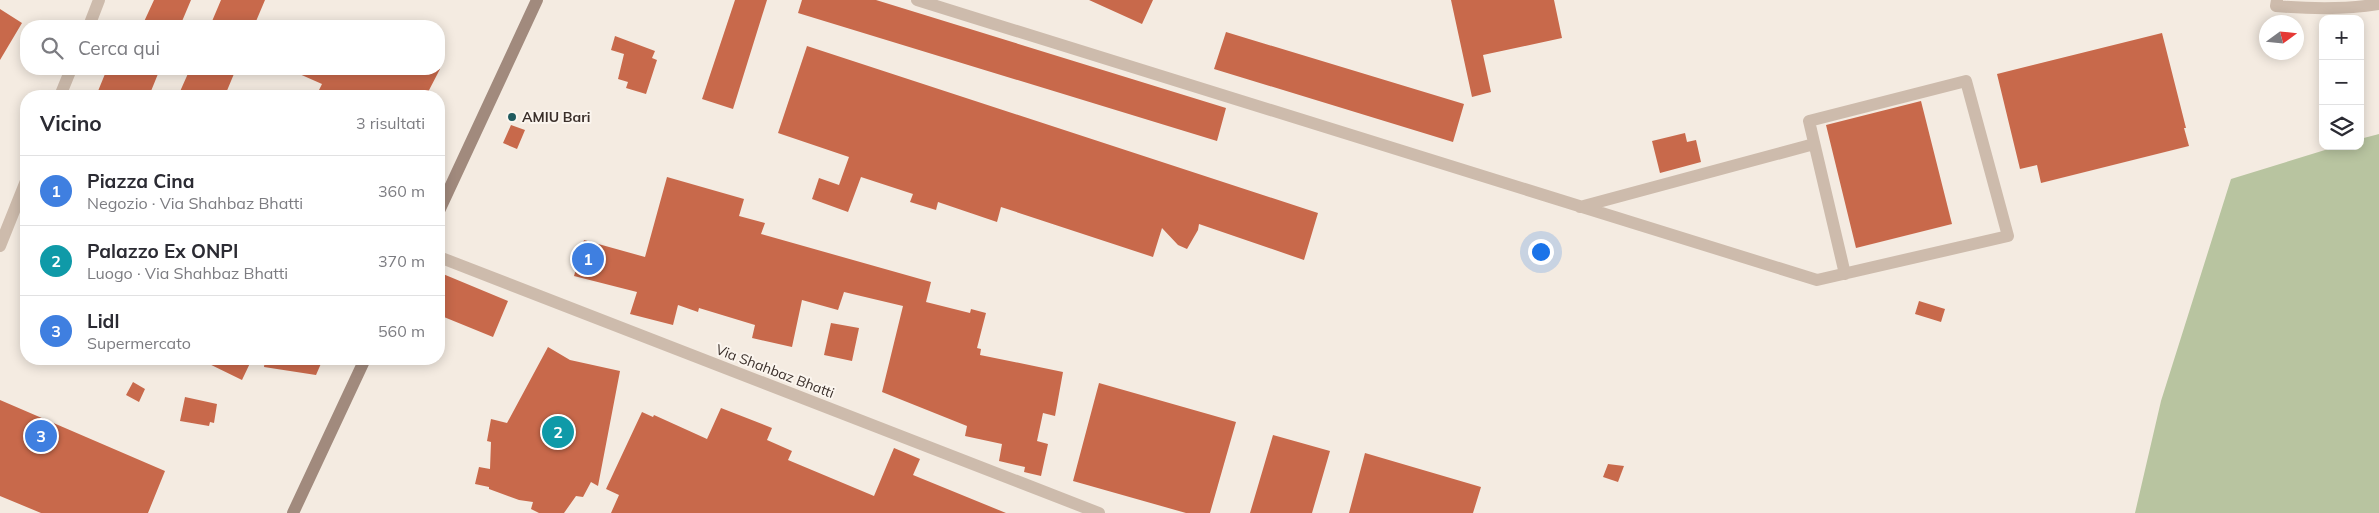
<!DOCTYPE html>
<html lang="it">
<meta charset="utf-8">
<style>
:root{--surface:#fff;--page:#f2f2f3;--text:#2b2b33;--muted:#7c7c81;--line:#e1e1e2;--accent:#ea580c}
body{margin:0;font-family:Mulish,sans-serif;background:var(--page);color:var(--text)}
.controls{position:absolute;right:15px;top:15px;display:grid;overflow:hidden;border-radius:10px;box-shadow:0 2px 12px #0003}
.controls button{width:45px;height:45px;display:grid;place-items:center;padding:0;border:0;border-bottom:1px solid var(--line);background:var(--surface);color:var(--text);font:25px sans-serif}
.compass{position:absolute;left:2259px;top:15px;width:45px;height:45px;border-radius:50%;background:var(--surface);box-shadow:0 2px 12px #0003;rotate:75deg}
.you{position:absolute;left:1540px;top:251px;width:18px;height:18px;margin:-12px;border:4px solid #fff;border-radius:50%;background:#1a73e8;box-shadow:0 0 0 8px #1a73e833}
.badge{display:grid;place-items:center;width:32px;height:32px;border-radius:50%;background:var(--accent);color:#fff;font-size:16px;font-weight:700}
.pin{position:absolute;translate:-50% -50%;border:2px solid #fff;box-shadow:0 1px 5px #0006}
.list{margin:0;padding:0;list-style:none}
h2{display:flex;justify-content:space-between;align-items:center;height:65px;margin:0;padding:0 20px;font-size:21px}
h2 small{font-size:16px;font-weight:400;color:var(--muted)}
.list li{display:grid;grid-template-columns:32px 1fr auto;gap:15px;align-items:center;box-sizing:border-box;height:70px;padding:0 20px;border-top:1px solid var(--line)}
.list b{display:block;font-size:19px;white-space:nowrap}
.list p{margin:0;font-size:16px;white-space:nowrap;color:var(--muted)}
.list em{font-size:16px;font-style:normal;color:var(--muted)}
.icon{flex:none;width:28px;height:28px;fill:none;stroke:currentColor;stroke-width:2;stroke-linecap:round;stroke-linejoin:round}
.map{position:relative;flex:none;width:2379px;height:513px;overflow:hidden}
.search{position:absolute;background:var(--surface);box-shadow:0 2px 12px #0003;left:20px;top:20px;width:425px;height:55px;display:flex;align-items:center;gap:12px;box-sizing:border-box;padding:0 18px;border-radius:20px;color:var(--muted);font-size:19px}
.panel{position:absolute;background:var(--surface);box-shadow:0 2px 12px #0003;left:20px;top:90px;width:425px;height:275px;border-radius:20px}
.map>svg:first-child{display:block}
.green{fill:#b8c4a0}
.building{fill:#c8694b}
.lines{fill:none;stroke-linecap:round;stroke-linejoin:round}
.street{stroke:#cdbbac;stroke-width:12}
.secondary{stroke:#a18a7d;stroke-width:12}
.poi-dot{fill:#1f5a5e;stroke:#fbf5ee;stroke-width:2}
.labels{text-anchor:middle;stroke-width:4;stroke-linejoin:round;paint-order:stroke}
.poi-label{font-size:14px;font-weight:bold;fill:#3b302b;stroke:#fbf5ee;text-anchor:start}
.street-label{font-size:14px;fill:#3b302b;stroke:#fbf5ee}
</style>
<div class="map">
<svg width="2379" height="513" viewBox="0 0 2379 513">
<rect width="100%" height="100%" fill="#f4ebe1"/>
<path class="green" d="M2379,134V513H2135L2161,401L2231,179L2338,146H2360V139Z"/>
<path class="building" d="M154,0H191L180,26H142Z
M221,0H265L254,26H210Z
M735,0H767L733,109L702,99Z
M802,0H876L1226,108L1217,141L798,13Z
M1089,0H1153L1142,24Z
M1451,0H1554L1562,38L1483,55L1491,92L1472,97Z
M0,9L22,23L0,60Z
M1226,32L1464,104L1453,142L1214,69Z
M2162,33L2186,128H2184L2189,146L2041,183L2037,165L2020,169L1997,74Z
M615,36L655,51L652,58L657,60L646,94L626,88L628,82L618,79L624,54L611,50Z
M807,46L1318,213L1304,260L1199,224L1198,230L1187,249L1178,245L1162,228L1153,257L1001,207L997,222L938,202L936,210L910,202L913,194L861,177L848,212L812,199L819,178L839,185L849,157L778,133Z
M107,69H160L149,96H96Z
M190,69H236L226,93L216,96H178Z
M288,69H440L426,96H316L322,84Z
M1921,101L1952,224L1856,248L1826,125Z
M511,125L525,130L517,149L503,143Z
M1685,133L1687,142L1696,140L1701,162L1660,173L1652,141Z
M667,177L744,199L739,216L765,223L761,234L931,282L926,302L970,313L971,309L986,313L977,348L981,349L980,355L1063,372L1055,416L1043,413L1037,441L1048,444L1041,476L1024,472L1025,467L999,461L1002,444L965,436L967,426L882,392L903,306L844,292L838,310L802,300L792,347L752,338L755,325L699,308L698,312L678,305L673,325L630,314L637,292L574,276L584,240L645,257Z
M443,274L508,301L493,337L439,315V285Z
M1919,301L1945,309L1941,322L1915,314Z
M831,323L859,328L852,361L824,355Z
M548,347L570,360L620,371L598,486L591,482L583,497L576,496L564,513H539L531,509L533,502L519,500L489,489V487L475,484L479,467L490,469L491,442L487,441L491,419L507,423Z
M199,359H252L242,380Z
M265,359H323L316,375L264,367Z
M133,382L145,389L139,402L126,395Z
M1099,383L1236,422L1210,513H1186L1073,481Z
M185,397L217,404L214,423L210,422L209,426L180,421Z
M0,400L165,471L148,513H41L0,496Z
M721,408L772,428L767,440L792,451L788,460L874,496L894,448L920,459L913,475L1006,513H611L619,495L606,489L642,412L653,417L654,415L707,439Z
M1273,435L1330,451L1312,513H1250Z
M1365,453L1481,487L1473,513H1349Z
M1608,464L1624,466L1618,482L1603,477Z"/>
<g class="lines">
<path class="street" d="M917,0L1817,280L2008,236L1966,81L1809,121L1845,274
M2277,0L2276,6C2311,9 2345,10 2379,4
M89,26L99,0
M60,96L71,69
M1580,207L1814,144
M0,246L26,181
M439,257L1099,513"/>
<path class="secondary" d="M439,211L537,0
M293,513L365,359"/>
</g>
<circle class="poi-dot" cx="512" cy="117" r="5"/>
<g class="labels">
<g class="poi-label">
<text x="522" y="122">AMIU Bari</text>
</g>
<g class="street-label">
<text transform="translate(775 371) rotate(21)" y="5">Via Shahbaz Bhatti</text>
</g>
</g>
</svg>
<div class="controls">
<button>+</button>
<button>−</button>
<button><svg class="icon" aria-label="layers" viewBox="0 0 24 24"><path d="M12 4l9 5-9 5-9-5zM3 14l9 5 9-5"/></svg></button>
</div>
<svg class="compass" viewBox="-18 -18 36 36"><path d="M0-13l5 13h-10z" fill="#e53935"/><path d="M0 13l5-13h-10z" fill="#7c7c81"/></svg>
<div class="you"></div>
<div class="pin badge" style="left:588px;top:259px;background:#3f7fe0">1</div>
<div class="pin badge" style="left:558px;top:432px;background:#0f9aa8">2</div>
<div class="pin badge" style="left:41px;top:436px;background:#3f7fe0">3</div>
<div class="search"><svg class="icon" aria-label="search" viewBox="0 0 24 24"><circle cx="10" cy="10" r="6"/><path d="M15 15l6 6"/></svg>Cerca qui</div>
<section class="panel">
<h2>Vicino<small>3 risultati</small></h2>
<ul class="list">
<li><span class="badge" style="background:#3f7fe0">1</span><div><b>Piazza Cina</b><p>Negozio · Via Shahbaz Bhatti</p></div><em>360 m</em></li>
<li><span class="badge" style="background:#0f9aa8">2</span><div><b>Palazzo Ex ONPI</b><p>Luogo · Via Shahbaz Bhatti</p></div><em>370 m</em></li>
<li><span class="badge" style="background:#3f7fe0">3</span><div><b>Lidl</b><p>Supermercato</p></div><em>560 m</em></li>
</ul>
</section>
</div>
